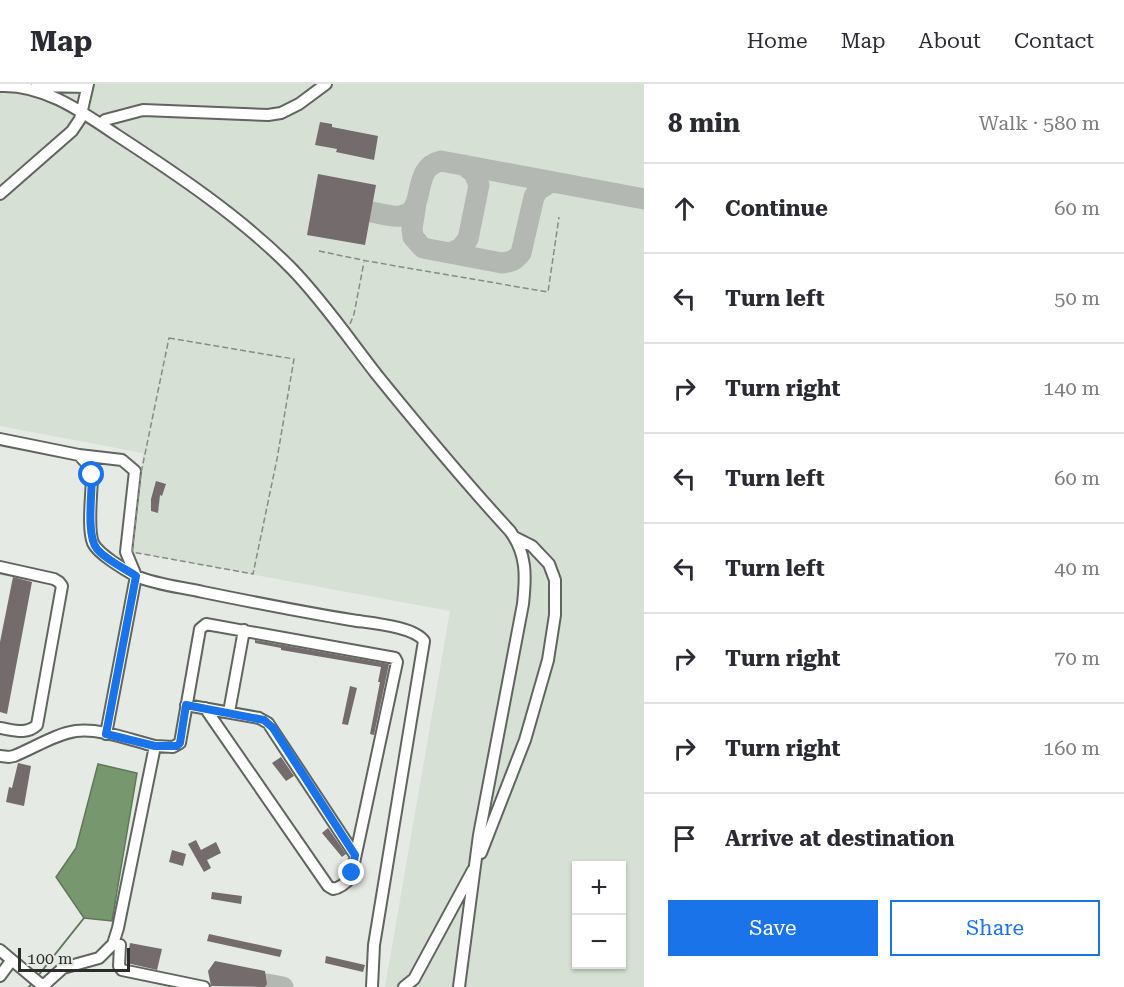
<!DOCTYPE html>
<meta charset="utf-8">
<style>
:root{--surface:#fff;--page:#f7f7f7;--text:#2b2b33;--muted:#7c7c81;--line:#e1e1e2;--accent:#1a73e8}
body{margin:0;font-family:"Roboto Serif",serif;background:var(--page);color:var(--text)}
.controls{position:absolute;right:18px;bottom:18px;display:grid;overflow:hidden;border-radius:0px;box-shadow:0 2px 4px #0004}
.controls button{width:54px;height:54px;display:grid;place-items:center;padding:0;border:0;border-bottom:2px solid var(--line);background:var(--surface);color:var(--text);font:30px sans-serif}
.scale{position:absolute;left:18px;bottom:15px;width:112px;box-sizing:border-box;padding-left:6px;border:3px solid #2a2c2a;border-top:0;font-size:16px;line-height:21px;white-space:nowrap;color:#2a2c2a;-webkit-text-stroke:4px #e5eae4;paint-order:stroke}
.stop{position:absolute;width:18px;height:18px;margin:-14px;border:4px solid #1a73e8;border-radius:50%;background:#fff}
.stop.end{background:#1a73e8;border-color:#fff;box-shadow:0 2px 6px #0008}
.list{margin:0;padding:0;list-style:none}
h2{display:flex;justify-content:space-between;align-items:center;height:78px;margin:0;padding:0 24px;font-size:26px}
h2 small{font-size:20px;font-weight:400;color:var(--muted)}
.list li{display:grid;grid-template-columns:39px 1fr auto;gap:18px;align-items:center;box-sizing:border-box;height:90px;padding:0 24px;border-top:2px solid var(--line)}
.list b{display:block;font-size:22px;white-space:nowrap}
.list em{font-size:20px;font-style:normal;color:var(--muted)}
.actions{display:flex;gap:12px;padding:18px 24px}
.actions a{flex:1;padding:14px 0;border:2px solid var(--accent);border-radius:0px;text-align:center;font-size:21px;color:var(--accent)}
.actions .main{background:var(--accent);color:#fff}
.icon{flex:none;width:33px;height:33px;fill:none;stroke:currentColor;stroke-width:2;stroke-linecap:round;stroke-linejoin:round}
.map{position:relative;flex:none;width:644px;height:903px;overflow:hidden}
header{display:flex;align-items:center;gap:36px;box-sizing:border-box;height:84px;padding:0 30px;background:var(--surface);border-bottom:2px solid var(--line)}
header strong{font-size:28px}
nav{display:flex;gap:33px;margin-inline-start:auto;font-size:21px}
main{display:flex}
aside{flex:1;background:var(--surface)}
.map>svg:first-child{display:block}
.built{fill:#d6e0d4;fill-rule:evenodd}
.water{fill:#77976e;stroke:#60775a;stroke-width:1.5}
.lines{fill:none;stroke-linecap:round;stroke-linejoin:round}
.stream{stroke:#60775a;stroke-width:2}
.taxiway{stroke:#b4b8b2;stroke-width:21}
.building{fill:#736b6c}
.minor-casing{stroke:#616560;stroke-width:14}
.path{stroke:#888b87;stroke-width:1.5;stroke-dasharray:6 3;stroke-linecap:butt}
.minor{stroke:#fff;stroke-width:10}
.route{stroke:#1a73e8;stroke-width:8}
</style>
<header>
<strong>Map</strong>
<nav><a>Home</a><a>Map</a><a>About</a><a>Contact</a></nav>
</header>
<main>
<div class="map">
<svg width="644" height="903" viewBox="0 0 644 903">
<rect width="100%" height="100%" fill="#e5eae4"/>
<path class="built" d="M0,0H644V903H385L450,527L132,468L143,369L0,342ZM576,782H622V880H576Z"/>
<path class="water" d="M98,680L137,689L112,837L84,834L56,793L76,764Z"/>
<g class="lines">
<path class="stream" d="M37,893L84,834
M29,903L34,897"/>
<path class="taxiway" d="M416,119L412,145L413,153L423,164L502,179C511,178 516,176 521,169L534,113L538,106L551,98
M372,128C381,130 391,133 400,132C429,129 409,84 441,77L644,115
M450,169L461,164L468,155L479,101L474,89L464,81
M267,900L283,903"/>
</g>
<path class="building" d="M320,38L332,40V43L378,52L374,76L336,68L337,65L315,61Z
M318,90L376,101L365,161L307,151Z
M156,397L166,400L162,412L160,411L158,429L151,427V415Z
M13,493L32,498L7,630L0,628V558Z
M255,556L389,580L374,651L370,650L380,598H378L381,583L281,566V564L255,559Z
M350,602L357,604L348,641L342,640Z
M281,673L294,692L286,697L272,679Z
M18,679L31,682L24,722L6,718L9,703L12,704Z
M328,744L346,770L342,773L322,749Z
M196,756L201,766L216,758L221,769L207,776L211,784L204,788L188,760Z
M172,766L186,770L183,782L169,778Z
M212,808L242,812L241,820L211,815Z
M209,850L282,866L280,873L207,857Z
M130,859L162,865L157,886L127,879Z
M326,872L365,881L363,888L325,879Z
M215,877L265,887L267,900L265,903L211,902L208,887Z"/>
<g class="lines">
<defs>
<path id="minor" d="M0,2C43,0 81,27 115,50C175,89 241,133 292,185C323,217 349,255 377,291C420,344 464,397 510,447C527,470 526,492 523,520L479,751L459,903
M37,2L87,3
M101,40L105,36L143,26L268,31L281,29L299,20L326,0
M0,110L72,47L80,35L88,0
M0,355L79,371L122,376L135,387L126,468L136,492L106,650
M79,371L90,383L92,391C92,408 87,444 93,459C98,470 125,486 136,492C157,501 181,503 203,508C252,518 302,528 351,536C369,539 414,542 424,557L374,861L372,903
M0,483L54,495L59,498L62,502L37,641C26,651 14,646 0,644
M186,621L259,634L268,639L355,771
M229,628L244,546
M155,662L173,663L180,659L200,545L206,540L395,574L397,578L351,793C346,799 340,804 333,805L328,802L205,624
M0,672L9,673L14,672C34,664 55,650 76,647C101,644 130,656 155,662L118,844L113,860L99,874L63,884L43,902
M481,769L525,656L548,576L555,531V496L549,480L532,462L514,453
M113,860L120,861L119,882L122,886L204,903
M0,866L44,903
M0,892L11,877
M404,903L414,895L473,786"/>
</defs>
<use href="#minor" class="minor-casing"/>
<path class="path" d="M319,167L367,177L548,208L559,133
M350,240L354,230L364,178
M169,254L294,275L277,375L253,490L132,468L141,389Z"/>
<use href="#minor" class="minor"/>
</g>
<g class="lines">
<path class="route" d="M92,391C92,409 86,452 97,465C106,476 124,484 136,492L106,650L155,662H177L180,659L186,621L264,636L273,644L355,771L352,789"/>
</g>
</svg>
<div class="controls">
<button>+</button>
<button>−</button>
</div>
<div class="scale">100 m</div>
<div class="stop" style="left:92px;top:391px"></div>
<div class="stop end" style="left:352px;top:789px"></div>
</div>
<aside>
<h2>8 min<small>Walk · 580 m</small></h2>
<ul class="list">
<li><svg class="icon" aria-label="ahead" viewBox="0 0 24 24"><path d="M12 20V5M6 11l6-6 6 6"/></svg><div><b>Continue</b></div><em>60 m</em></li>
<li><svg class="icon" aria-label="left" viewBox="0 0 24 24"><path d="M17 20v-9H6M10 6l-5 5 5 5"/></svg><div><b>Turn left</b></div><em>50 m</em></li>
<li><svg class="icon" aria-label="right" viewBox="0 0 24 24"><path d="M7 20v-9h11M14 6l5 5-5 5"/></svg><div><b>Turn right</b></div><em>140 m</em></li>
<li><svg class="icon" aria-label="left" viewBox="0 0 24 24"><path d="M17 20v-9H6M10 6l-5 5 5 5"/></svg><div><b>Turn left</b></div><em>60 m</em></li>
<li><svg class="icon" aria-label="left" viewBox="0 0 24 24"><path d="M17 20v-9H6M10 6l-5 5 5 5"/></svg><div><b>Turn left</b></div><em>40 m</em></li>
<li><svg class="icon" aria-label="right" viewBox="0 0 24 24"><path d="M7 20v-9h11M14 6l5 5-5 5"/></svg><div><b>Turn right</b></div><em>70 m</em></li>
<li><svg class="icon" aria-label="right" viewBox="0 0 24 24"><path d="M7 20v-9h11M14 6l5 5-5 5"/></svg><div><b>Turn right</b></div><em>160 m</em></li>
<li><svg class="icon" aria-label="arrive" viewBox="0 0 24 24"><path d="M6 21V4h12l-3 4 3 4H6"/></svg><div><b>Arrive at destination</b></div></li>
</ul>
<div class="actions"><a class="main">Save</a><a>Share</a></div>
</aside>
</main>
